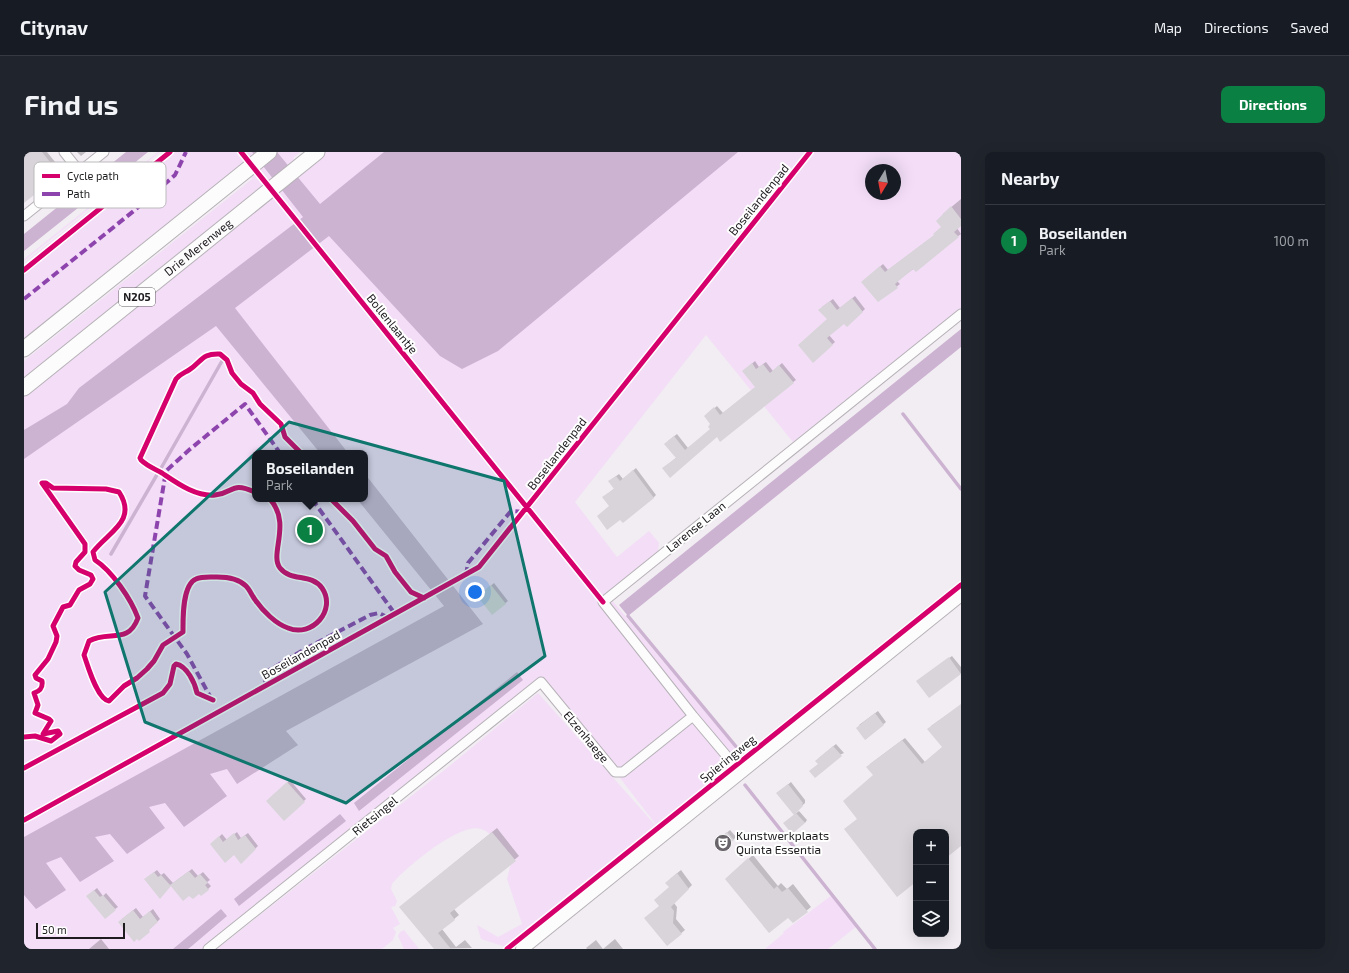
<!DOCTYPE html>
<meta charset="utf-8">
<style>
:root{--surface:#171b24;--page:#20242c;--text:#f1f3f6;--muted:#9ea1a6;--line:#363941;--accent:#0b8043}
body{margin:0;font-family:"Exo 2",sans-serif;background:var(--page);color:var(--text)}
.controls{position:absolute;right:12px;bottom:12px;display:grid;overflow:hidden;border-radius:8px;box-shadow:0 4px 16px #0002}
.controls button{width:36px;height:36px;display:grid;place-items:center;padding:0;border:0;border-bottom:1px solid var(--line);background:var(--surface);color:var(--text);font:20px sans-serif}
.compass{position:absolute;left:841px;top:12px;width:36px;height:36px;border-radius:50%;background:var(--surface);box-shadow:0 4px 16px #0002;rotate:190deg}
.scale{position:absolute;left:12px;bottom:10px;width:89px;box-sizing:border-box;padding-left:4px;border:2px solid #1e1b1f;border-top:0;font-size:11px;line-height:14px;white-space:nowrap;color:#1e1b1f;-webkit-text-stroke:3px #fff;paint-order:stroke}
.you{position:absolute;left:451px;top:440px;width:14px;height:14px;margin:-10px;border:3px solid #fff;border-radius:50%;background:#1a73e8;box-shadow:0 0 0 6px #1a73e833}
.badge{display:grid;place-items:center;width:26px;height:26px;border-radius:50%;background:var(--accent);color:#fff;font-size:13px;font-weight:700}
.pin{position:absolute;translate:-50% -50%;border:2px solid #fff;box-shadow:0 1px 4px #0006}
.popup{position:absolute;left:228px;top:298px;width:116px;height:52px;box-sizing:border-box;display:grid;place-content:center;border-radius:8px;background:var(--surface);filter:drop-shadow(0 1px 3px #0005);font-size:13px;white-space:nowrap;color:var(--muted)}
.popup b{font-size:15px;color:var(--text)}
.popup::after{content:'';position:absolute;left:50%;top:100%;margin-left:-8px;border:8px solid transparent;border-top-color:var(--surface)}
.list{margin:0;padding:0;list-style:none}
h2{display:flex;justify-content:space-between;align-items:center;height:52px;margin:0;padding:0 16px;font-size:17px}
h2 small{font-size:13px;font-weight:400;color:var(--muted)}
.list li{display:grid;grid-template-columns:26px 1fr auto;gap:12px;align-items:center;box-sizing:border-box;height:72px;padding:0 16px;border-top:1px solid var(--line)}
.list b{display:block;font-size:15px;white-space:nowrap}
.list p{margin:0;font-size:13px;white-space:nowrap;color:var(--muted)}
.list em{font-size:13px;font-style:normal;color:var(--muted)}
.icon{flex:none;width:22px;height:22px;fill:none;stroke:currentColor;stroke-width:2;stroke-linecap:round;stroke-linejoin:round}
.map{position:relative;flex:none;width:937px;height:797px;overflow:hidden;border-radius:8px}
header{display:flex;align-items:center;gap:24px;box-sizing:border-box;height:56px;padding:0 20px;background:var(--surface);border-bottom:1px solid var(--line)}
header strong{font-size:19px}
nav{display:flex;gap:22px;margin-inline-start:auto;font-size:14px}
.intro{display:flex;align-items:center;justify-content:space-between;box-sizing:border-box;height:96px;padding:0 24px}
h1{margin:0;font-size:28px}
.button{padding:10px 18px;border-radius:8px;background:var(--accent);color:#fff;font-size:14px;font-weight:700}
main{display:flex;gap:24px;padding:0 24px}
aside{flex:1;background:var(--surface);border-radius:8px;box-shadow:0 4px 16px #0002}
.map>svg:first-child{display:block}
.green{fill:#f3ddf7;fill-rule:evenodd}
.water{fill:#cdb3d2}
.shadow{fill:#0003}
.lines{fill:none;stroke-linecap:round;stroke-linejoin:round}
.stream{stroke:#cdb3d2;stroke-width:3.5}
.building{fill:#d8d4d9}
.minor-casing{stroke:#b6b2b7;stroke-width:11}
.tertiary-casing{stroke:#b6b2b7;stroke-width:14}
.trunk-casing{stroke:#b6b2b7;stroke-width:17}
.minor{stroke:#fdfcfd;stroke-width:9}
.tertiary{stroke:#fdfcfd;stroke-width:12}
.trunk{stroke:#fdfcfd;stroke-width:15}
.quiet{stroke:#8e44ad;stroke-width:4;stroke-dasharray:8 4;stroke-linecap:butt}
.cycleway-casing{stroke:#fff;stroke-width:8}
.cycleway{stroke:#d6006c;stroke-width:5}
.marked{fill:#0f766e;fill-opacity:0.2;stroke:#0f766e;stroke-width:3;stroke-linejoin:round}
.labels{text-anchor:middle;stroke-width:4;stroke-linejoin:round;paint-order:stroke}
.shield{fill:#fff;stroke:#625f62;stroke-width:1}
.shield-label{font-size:11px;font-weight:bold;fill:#1e1b1f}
.street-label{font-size:12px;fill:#1e1b1f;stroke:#fff}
.poi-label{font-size:12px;fill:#1e1b1f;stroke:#fff;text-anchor:start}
.key{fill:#fff;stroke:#bcbbbc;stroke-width:1}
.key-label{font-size:11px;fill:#1e1b1f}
</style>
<header>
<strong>Citynav</strong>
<nav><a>Map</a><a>Directions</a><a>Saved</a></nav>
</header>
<div class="intro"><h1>Find us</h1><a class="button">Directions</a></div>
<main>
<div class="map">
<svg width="937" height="797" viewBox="0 0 937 797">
<rect width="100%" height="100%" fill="#f2ecf3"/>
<path class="green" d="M134,0H136L0,109V107Z
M140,0H142L0,112L6,106Z
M151,0H276L269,6L280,19L297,0H937V156L769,290L682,183L551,350L593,405L625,379L635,391L634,399L582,441L719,605L633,674L523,531L182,797H0V209L228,27L218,13L0,188V122ZM847,18H871V42H847ZM231,301H341V347H231Z
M514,541L632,674L482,795L457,787L453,773L474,785L498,772L483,727L488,707C479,697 470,681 457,677C436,670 381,716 368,732L367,737L373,749L371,754L367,755L376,772L369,776L372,780L369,788L358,797H193L428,612Z
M808,743L833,774L804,797H741L760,781L759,780Z
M380,778L395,797H380L374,784L376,780Z"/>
<path class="water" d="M102,0H124L0,99V82Z
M228,0H253L296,52L360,0H714L474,199L438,217L416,204L305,84L211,156L324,301H296L192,174L0,307V278L43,252L55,236L279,65Z
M937,177V195L604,464L595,453Z
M341,322L459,472L262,579L274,593L213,632L203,617L186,622L203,644L160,675L141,651L125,655L141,676L103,702L86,682L71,685L90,709L56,730L37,705L22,711L42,738L12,757L0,743V685L420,454L333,347H341Z
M493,520L499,528L335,659L330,651Z
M316,662L322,669L215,754L210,747Z
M197,757L203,764L169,793L164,797H149Z"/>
<path class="shadow" d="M0,0H23L40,21L22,36L20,33L0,49Z
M53,0H62L57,4Z
M937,47V73L933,76L937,82L873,129L876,132L854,149L842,127L859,112L864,118L911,83L919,75V62Z
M831,144L841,157L823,174L820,171L805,183L811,190L789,209L804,167L798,155L809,147L816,156Z
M731,209L735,215L742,210L749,219L758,211L772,228L693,284L642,314L653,305L644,289L653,282L664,296L688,277L684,262L693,254L699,261L732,235L722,217Z
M612,316L632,343L629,346L587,354L582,343L591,336L588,327L595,322L599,327Z
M470,431L484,449L468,462L457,442Z
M928,504L937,515V521L905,544L896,527Z
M937,553V692L922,704V680H892V728L834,666L850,623L846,612L881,586L901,610L919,595L907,574Z
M854,559L862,570L842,587L835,573Z
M812,592L820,601L795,612V606Z
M266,628L282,647L260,667L243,649Z
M767,630L781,648V651L770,661L771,662L775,659L783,668L781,671L771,663L756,639Z
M473,676L495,704L430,757L435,763L418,777L432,795L441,788L448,796L411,797L381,751Z
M706,678L712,685L709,688L695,687Z
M213,680L217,686L224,681L234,694L217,710L210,702L190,690L198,682L203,688Z
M729,703L754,734L757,731L763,737L769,732L787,755L769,770L764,764L704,725Z
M168,717L174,724L179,720L186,728L183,730L187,734L184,737L147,733L136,745L124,725L133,718L137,723L140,721L149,731Z
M657,718L668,733L650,751L653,755L652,767L661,778L643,793L636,754L646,735V727Z
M73,736L79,744L82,741L94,755L91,757L66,742Z
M112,756L119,765L129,757L136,767L115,787L98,767Z
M77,787L85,797H65Z
M591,787L599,797H563L562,796L572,788L579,797Z"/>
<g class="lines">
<path class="stream" d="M879,262L937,337
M136,318L198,209
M87,402L134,321
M604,464L719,603
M721,633L851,797"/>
</g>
<path class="building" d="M0,0H18L38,25L22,37L20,35L0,51Z
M927,54L937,67V74L930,80L935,85L892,120L889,117L871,132L874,136L854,150L837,130L856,114L861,120L910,83L909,82L917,75L912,69Z
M828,146L839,160L823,175L820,172L803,186L809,193L789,211L774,193L803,167L794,158L806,149L813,158Z
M728,211L732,217L739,212L746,221L755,213L770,231L696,290L693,285L646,326L638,316L652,306L640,292L650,284L661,298L686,277L684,275L686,272L680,264L690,255L696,263L731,235L718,219Z
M609,318L630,346L599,371L596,368L583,378L573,364L585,354L578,345L590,337L584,329L592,324L596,329Z
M467,433L482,452L468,463L453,444Z
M925,505L937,522L905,546L892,529Z
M937,552V694L922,706V680H892V730L873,745L820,677L833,667L819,649L849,623L842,615L878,588L898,612L918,595L903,577Z
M851,561L860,573L841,588L832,576Z
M809,594L818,604L791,626L785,619L794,612L791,609Z
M263,630L281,650L260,669L242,649Z
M764,632L779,651L778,653L779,654L770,663L752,641Z
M772,661L781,671L768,682L759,671Z
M468,680L492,709L426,761L431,768L414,781L427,797H410L375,755Z
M703,680L710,688L698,698L691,689Z
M210,681L214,688L221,683L232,697L217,712L210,703L201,711L186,692L195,684L199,690Z
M724,706L750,737L753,734L758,740L764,736L784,760L769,771L764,766L745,781L701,727Z
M165,719L171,726L176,722L184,731L181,733L185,738L177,744L175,742L169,747L165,744L159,749L146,733Z
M130,720L134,725L137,723L147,734L136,747L120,727Z
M653,721L665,737L647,755L650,759L649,771L658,782L643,794L620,766L635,754L630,748L645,735L641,731Z
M70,738L76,745L79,743L92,758L81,767L62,744Z
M109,758L116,767L126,759L134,770L125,778L126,780L115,789L113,787L110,790L94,770Z"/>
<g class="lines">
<defs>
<path id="minor" d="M40,0L56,20
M0,64L80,0
M717,621L669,564L579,450L937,162
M184,797L517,530L591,620H599L669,564"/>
<path id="tertiary" d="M498,797L937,443"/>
<g id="trunk">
<path d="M0,197L245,0"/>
<path id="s1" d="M0,236L293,0"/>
</g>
</defs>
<use href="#minor" class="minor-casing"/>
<use href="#tertiary" class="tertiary-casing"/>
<use href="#trunk" class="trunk-casing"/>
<use href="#minor" class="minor"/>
<use href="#tertiary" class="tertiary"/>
<use href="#trunk" class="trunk"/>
<path class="quiet" d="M0,147L111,58L151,23L162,0
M288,347L371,462
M442,423L444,411L487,359L501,360
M241,534L242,520L281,497L346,463L355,461L365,466
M188,548L163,502L121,444L142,319L165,298L221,252L256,301"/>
<defs>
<path id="cycleway" d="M217,0L579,450
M0,118L146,0
M231,340C206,329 211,341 191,343C172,345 153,331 138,321C131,317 123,314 117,308L116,306L152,227C156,222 160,221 165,218C178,210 177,201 196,202L203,208L208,221L217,232L229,241L236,252L257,272L261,285L277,301
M307,347L329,369L351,397L362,404L371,420L387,440L400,446
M0,585L11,584L27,589L36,582L34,579L19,582L27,569L25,567L11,561L14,553L10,541C16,539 19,536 18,529L12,526L11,523L24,507L32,490L33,484L29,474L39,455L46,453L55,438L66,432L69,427L67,423L55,418L51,414L52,410L61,400V392L18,331H22L29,336L82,337L95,340C114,369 84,380 69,400L71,408C88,419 107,447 114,466C104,493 85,478 65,489L60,503C64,514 73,547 85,549L100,534L113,526L123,517L130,509L139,493L159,480C159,467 158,433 172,427C178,424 187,425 193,425C202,425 215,427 222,434C226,438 228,444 232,449C239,459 252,472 264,476C288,486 313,458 298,436C287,421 267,430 256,416C245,402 268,372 246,347
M0,616L139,541L146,532L150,514L152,512C163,514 171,531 173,541L189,548
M0,668L455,415L786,0
M483,797L937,433"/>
</defs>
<use href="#cycleway" class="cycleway-casing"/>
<use href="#cycleway" class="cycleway"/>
</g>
<path class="marked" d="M265,270L480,329L521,504L322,651L121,570L81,440Z"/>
<defs>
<symbol id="theatre-disc" viewBox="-11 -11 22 22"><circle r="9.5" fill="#686469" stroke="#fff"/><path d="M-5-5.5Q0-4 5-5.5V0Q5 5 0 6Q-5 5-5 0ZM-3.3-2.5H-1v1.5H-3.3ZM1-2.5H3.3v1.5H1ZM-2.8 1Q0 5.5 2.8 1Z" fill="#fff"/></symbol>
</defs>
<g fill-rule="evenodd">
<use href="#theatre-disc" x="689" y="681" width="20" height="20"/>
</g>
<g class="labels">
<rect class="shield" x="95" y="136" width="36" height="18" rx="3"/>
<g class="shield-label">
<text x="113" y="149">N205</text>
</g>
<g class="street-label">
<text transform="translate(735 48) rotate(-51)" y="4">Boseilandenpad</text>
<text dy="4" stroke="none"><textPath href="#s1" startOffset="224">Drie Merenweg</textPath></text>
<text transform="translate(368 172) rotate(51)" y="4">Bollenlaantje</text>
<text transform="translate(533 302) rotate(-52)" y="4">Boseilandenpad</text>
<text transform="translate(672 375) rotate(-39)" y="4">Larense Laan</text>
<text transform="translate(277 503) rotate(-29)" y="4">Boseilandenpad</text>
<text transform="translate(562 585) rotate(50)" y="4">Elzenhaege</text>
<text transform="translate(704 607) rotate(-39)" y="4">Spieringweg</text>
<text transform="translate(351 664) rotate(-39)" y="4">Rietsingel</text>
</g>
<g class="poi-label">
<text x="712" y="688">Kunstwerkplaats<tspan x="712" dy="14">Quinta Essentia</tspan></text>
</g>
</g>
<rect x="10" y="10" width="132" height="46" rx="6" class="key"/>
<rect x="18" y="22" width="18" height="4" fill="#d6006c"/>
<rect x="18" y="40" width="18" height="4" fill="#8e44ad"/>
<g class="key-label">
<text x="43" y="28">Cycle path</text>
<text x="43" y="46">Path</text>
</g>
</svg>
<div class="controls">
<button>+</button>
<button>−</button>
<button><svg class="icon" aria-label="layers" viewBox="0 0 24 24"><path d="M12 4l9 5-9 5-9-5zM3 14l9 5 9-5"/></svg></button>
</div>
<svg class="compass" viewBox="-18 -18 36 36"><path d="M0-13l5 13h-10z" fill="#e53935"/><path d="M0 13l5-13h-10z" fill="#9ea1a6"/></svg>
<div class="scale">50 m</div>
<div class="you"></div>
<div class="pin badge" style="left:286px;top:378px">1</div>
<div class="popup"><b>Boseilanden</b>Park</div>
</div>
<aside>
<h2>Nearby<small></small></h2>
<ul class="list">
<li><span class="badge">1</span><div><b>Boseilanden</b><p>Park</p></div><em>100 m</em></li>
</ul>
</aside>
</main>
